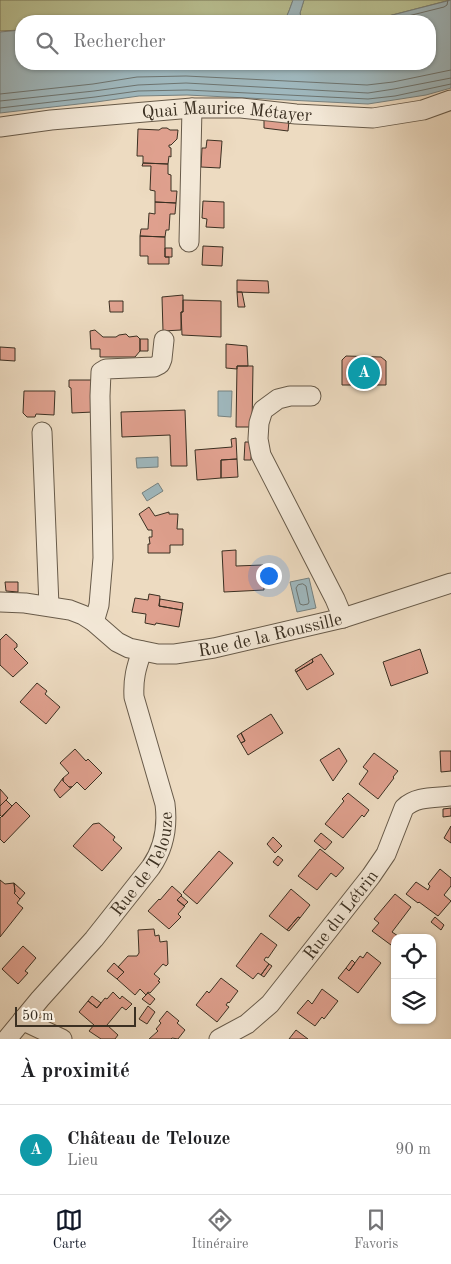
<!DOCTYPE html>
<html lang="fr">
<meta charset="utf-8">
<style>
:root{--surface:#fff;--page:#f2f2f2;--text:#202124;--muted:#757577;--line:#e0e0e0;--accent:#111827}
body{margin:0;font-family:"Old Standard TT",serif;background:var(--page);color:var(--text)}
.controls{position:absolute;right:15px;bottom:15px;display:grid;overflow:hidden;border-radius:10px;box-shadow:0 1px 4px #0004}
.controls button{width:45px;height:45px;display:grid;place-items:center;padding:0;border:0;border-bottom:1px solid var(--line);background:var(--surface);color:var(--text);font:25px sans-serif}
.scale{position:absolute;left:15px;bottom:12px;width:121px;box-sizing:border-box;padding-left:5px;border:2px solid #3b3022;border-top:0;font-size:14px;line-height:18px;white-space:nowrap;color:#3b3022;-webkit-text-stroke:4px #f3e8d7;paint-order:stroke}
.you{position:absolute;left:268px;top:575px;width:18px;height:18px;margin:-12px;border:4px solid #fff;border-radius:50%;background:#1a73e8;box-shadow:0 0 0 8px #1a73e833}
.badge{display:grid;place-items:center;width:32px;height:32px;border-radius:50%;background:var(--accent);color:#fff;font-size:16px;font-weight:700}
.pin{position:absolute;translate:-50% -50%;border:2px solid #fff;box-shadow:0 1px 5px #0006}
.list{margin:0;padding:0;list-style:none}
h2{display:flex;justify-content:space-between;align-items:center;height:65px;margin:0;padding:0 20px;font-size:21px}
h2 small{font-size:16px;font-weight:400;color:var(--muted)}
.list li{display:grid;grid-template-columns:32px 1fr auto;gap:15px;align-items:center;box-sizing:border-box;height:90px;padding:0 20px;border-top:1px solid var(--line)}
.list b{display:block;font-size:19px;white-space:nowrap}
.list p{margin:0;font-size:16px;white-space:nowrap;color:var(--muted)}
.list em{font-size:16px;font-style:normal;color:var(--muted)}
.icon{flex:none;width:28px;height:28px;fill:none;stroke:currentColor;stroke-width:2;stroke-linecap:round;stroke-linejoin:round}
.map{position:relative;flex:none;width:451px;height:1039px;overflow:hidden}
.search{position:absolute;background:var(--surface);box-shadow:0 1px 4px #0004;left:15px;right:15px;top:15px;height:55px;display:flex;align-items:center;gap:12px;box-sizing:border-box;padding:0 18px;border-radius:20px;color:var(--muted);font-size:19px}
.sheet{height:155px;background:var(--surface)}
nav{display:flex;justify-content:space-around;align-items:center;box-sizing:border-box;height:70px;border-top:1px solid var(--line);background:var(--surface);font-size:14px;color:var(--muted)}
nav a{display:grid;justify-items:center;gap:2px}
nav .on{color:var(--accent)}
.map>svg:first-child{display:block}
.green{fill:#b9c092;stroke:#7a785a}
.water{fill:#9fb8be;stroke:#778280}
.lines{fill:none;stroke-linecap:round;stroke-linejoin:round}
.shore{stroke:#6d7470;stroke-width:1}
.building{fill:#dfa08e;stroke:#3b3022}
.minor-casing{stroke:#685b4a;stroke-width:21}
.minor{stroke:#f3e8d7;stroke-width:19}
.labels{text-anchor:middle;stroke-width:4;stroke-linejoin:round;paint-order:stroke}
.street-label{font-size:18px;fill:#3b3022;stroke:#f3e8d7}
</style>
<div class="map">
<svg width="451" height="1039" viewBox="0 0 451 1039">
<rect width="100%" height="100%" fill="#eddbc1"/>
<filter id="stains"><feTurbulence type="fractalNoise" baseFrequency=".004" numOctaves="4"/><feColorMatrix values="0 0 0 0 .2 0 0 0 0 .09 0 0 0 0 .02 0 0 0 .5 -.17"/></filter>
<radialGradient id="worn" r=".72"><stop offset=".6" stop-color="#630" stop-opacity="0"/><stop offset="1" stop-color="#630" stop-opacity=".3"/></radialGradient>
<path class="green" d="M0,0H293L289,11L285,20L270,21L249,19L151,21H21V30L0,31Z
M304,0H450L369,21H302L300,13Z"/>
<path class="water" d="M293,0H304L300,13L302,21H276L285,20L289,11Z
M451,0V88L426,95L368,104L187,95L139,96L96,102L0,113V32L21,30V64H430V21H369Z
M248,17L249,19L270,21H149Z
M218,391H232L231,417L218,416Z
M158,457V467L137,468L136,458Z
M158,483L163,491L147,501L142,493Z
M309,578L316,608L297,612L290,582Z"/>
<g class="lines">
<path class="shore" d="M388,21L444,7L447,5L448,0
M0,94L93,84L137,77L186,76L367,85L393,82L451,70
M0,101L94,91L138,85L186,83L368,93L394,89L451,78
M0,108L95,97L138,91L187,90L368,99L395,96L451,84
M303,584L306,586L309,602L308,604L303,605L300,604L296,588L298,585Z"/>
</g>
<path class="building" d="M264,119L289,121L288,131L264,128Z
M162,128H167L170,130H178L177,139L171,145H169V147L171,148V157L169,156L168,164L143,163V156H137L138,129L159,130Z
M207,140L222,141L220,168L201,167L202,148H206Z
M143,163L168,164V174L171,175V191H177L176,203L155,202V191L150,190L151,166H142Z
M203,201L224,202V228L206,227L207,219L202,218Z
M155,202L176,203L175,214H170L169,230H166L165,237L140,236L141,229H148L149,213L155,214Z
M140,236L165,237V257H169V264H148V256H140Z
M203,246L223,247L222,266L202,265Z
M165,248H172V257H165Z
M237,280L268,281L269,293L237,292Z
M237,292H242L245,307H238Z
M183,295V312H181V330L163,331L162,297Z
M183,300L221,301V337L182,335L181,312H183Z
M109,301H123V312H110Z
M95,330L103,337H116L119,335L126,334L129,337L137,336L140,339V351L135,357H100V349H91L90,331Z
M140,339H148V351H140Z
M226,344L247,346L248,366H237V369L226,368Z
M0,347L15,348V361L0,360Z
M346,356L381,357L386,361V385H342V360Z
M237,366H253L252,427H236Z
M69,380H92L93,412L72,413L71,388L69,387Z
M24,391H55L54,415L36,414L35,417H27L23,413Z
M185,410L187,466H171L170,435L122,437L121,412Z
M236,438L237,459L221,460V478L197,480L195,450L232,447L231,439Z
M245,442H252L251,460H244Z
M237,459L238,477L221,478V460Z
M149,507L155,516L169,512V514H178L177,529H183V545H170V553H148V544H150L149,537H152V530H148L139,514Z
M236,550V566L263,565L264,590L224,592L222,551Z
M5,582H18V592L6,591Z
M149,594L160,596L159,606L182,610L179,627L156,623L155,625L145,623L146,614L132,612L135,598L148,600Z
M160,599L183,603L182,610L159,606Z
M6,634L17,644V647L14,649L28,663L13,677L0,665V640Z
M420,649L428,673L391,686L383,662Z
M321,654L334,674L307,690L296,672L313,662L312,659Z
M312,659L313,662L296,672L295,670Z
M37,683L47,691L45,694L60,707L46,724L20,702Z
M271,714L283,733L248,755L241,743L245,741L241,733Z
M241,733L245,741L241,743L237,736Z
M339,748L347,761L333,781L320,760Z
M75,749L86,761L88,759L102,773L85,790L77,782L72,787H69L63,781V778L69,773L60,763Z
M440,751H451V771L441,772Z
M374,753L398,771L393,777L394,778L378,799L359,784L368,771L363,767Z
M63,778V781L69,787H72L60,798L54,790Z
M0,789L8,798L0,806Z
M348,793L369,810L364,817L362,815L343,838L325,824L344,801L342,799Z
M6,800L12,806L2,817L0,815V806Z
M16,802L30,816L4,843L0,839V818Z
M451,808V816L443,817V809Z
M99,823L115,837L113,840L122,848L102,871L73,846L93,824Z
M451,826V843L444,838Z
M321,833L332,842L325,850L314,841Z
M273,837L282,846L275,853L267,844Z
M320,849L344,868L336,877L331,873L317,890L298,876Z
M219,851L233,863L197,904L183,892Z
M278,856L283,860L278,866L273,862Z
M440,869L451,878V886L444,895L451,901L438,916L419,902L418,903L406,894L416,882L428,890L430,886L428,884Z
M0,880L5,884L14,883L15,892L14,893L20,899L17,903L23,908L0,937Z
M14,883L25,893L20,899L14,893L15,892Z
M172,886L182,895L177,900L185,906L178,914L181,917L169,929L148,911L159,899L160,900Z
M291,889L310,905L300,918L298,917L287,930L269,916Z
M395,894L411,907L392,932L398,936L395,938V940L391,945L372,931L379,923L374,919Z
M181,896L188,902L184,906L177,900Z
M298,917L300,918L289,931L287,930Z
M435,917L444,925L441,930L431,922Z
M154,929L155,936L159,935L160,942L167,941L168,964L166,966L163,964L154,974L160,979L158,981L160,982L150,993L148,992L146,995L140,989L135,995L117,979L124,972L118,967L128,956H137L139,953L138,930Z
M261,933L277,945L268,958L266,957L264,960L269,964L261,975L258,973L253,979L236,966Z
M23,946L36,958L25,971L28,973L18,984L2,969Z
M367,952L381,963L358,993L338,978L346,968L349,971L360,956L363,958Z
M352,960L355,963L349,971L346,968Z
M114,963L124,972L117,979L107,971Z
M269,964L272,966L264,977L261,975Z
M221,978L238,991L229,1003L228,1002L226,1005L229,1007L217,1022L196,1005L207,991L209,993Z
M322,989L338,1001L324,1019L322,1017L315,1026L297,1013L308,1000L312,1004Z
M113,992L120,999L122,996L132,1004L126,1010L122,1007L107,1025L118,1035L115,1039H101L89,1031L94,1025L79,1012L88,1001L97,1008L105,998L107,999Z
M148,993L155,999L150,1005L142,999Z
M92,996L101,1003L97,1008L88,1001Z
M148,1006L155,1012L147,1024L139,1019Z
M167,1011L179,1021L177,1023L185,1030L178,1039L172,1038L171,1039H149L158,1031L156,1029L161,1023L159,1021Z
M296,1030L308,1039H289Z"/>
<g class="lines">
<defs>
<g id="minor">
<path id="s1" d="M0,127L51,120L192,108H241L296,114L373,118L423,110L451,100"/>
<path d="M189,242L192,108"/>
<path d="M311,396H290L278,399L263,410L259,423L258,439L261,455L335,599L343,618"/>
<path d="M42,432L49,606"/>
<path id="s2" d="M0,602L25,603L70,610L83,615L94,622L117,642L129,648L158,654H175L214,648L343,618L451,583"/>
<path d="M94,622L99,605L103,558L100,396L101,372L106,369L154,367L160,364L162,359L164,340"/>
<path d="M23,1019L30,1024L62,1039"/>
<path id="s3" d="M7,1039L40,999L94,939L151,867C164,848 168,828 165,804L134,697C133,679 136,668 142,651"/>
<path id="s4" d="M219,1039L247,1024L270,1004L371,876L386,854L404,808C416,796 435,798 451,796"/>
</g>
</defs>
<use href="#minor" class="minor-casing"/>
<use href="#minor" class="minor"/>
</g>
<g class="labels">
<g class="street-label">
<text dy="6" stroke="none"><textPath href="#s1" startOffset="228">Quai Maurice Métayer</textPath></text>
<text dy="6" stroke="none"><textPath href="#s2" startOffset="285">Rue de la Roussille</textPath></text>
<text dy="6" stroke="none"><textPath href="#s3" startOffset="224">Rue de Telouze</textPath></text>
<text dy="6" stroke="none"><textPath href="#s4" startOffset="176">Rue du Létrin</textPath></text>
</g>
</g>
<rect width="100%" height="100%" filter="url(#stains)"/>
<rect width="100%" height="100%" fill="url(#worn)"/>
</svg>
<div class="controls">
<button><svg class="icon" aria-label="locate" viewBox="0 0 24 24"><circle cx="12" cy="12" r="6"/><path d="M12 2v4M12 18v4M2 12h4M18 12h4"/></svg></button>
<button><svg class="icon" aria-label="layers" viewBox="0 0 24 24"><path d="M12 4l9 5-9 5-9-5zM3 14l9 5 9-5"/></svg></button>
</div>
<div class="scale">50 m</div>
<div class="you"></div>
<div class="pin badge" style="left:364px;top:373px;background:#0f9aa8">A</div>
<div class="search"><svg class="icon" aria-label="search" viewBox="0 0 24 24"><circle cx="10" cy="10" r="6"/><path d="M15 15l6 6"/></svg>Rechercher</div>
</div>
<section class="sheet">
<h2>À proximité<small></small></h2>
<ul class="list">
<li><span class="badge" style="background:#0f9aa8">A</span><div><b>Château de Telouze</b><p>Lieu</p></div><em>90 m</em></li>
</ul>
</section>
<nav>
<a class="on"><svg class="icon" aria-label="map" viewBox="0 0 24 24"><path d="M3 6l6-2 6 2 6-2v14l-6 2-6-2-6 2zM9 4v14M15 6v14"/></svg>Carte</a>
<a><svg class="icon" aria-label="directions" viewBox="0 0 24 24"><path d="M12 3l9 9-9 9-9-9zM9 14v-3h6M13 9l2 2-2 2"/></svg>Itinéraire</a>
<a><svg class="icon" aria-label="saved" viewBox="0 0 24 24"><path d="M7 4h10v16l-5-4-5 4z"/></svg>Favoris</a>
</nav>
